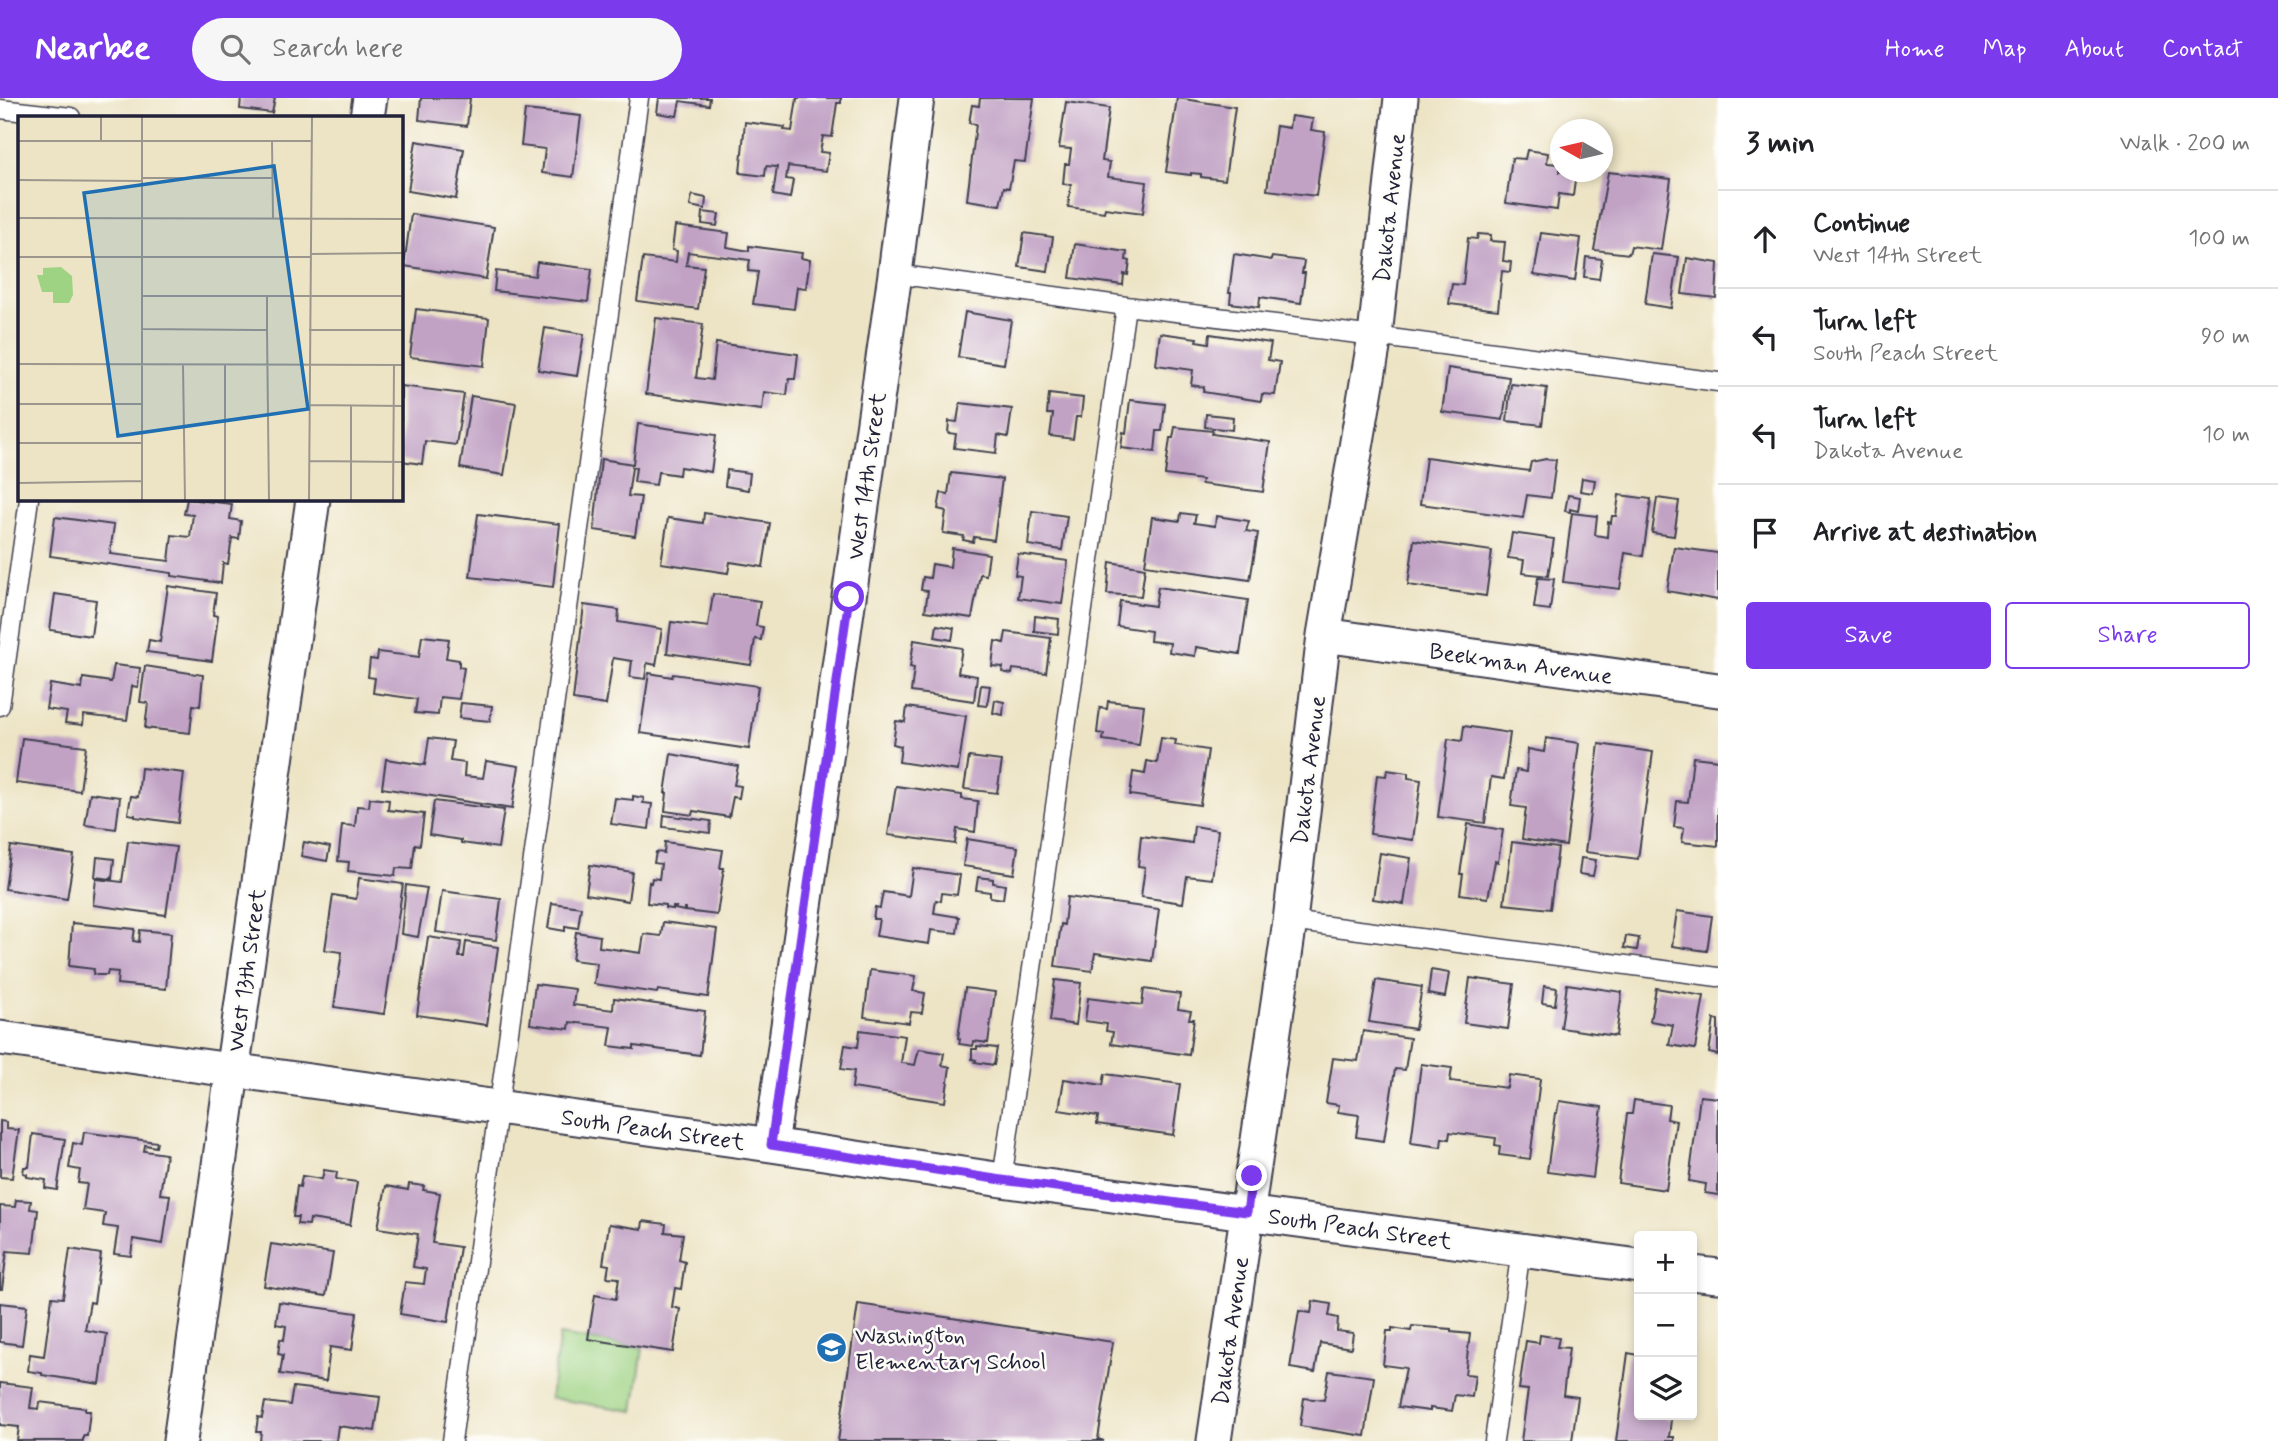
<!DOCTYPE html>
<meta charset="utf-8">
<style>
:root{--surface:#fff;--page:#f6f6f6;--text:#202124;--muted:#757577;--line:#e0e0e0;--accent:#7c3aed}
body{margin:0;font-family:Mynerve,sans-serif;background:var(--page);color:var(--text)}
.controls{position:absolute;right:21px;bottom:21px;display:grid;overflow:hidden;border-radius:7px;box-shadow:0 4px 10px #0003}
.controls button{width:63px;height:63px;display:grid;place-items:center;padding:0;border:0;border-bottom:2px solid var(--line);background:var(--surface);color:var(--text);font:35px sans-serif}
.compass{position:absolute;left:1550px;top:21px;width:63px;height:63px;border-radius:50%;background:var(--surface);box-shadow:0 4px 10px #0003;rotate:278deg}
.stop{position:absolute;width:21px;height:21px;margin:-16px;border:5px solid #7c3aed;border-radius:50%;background:#fff}
.stop.end{background:#7c3aed;border-color:#fff;box-shadow:0 2px 7px #0008}
.list{margin:0;padding:0;list-style:none}
h2{display:flex;justify-content:space-between;align-items:center;height:91px;margin:0;padding:0 28px;font-size:30px}
h2 small{font-size:23px;font-weight:400;color:var(--muted)}
.list li{display:grid;grid-template-columns:46px 1fr auto;gap:21px;align-items:center;box-sizing:border-box;height:98px;padding:0 28px;border-top:2px solid var(--line)}
.list b{display:block;font-size:26px;white-space:nowrap}
.list p{margin:0;font-size:23px;white-space:nowrap;color:var(--muted)}
.list em{font-size:23px;font-style:normal;color:var(--muted)}
.actions{display:flex;gap:14px;padding:21px 28px}
.actions a{flex:1;padding:16px 0;border:2px solid var(--accent);border-radius:7px;text-align:center;font-size:24px;color:var(--accent)}
.actions .main{background:var(--accent);color:#fff}
.icon{flex:none;width:38px;height:38px;fill:none;stroke:currentColor;stroke-width:2;stroke-linecap:round;stroke-linejoin:round}
.map{position:relative;flex:none;width:1718px;height:1343px;overflow:hidden}
header{display:flex;align-items:center;gap:42px;box-sizing:border-box;height:98px;padding:0 35px;background:var(--accent);color:#fff}
header strong{font-size:33px}
nav{display:flex;gap:38px;margin-inline-start:auto;font-size:24px}
.search{width:490px;height:63px;background:var(--page);display:flex;align-items:center;gap:18px;box-sizing:border-box;padding:0 24px;border-radius:38px;color:var(--muted);font-size:26px}
main{display:flex}
aside{flex:1;background:var(--surface)}
.map>svg:first-child{display:block}
.green{fill:#9ed384;stroke:#607a60;stroke-width:2}
.building{fill:#c1a2c5}
.lines{fill:none;stroke-linecap:round;stroke-linejoin:round}
.service-casing{stroke:#403f50;stroke-width:21}
.minor-casing{stroke:#403f50;stroke-width:37}
.service{stroke:#fff;stroke-width:18}
.minor{stroke:#fff;stroke-width:33}
.route{stroke:#7c3aed;stroke-width:9}
.labels{text-anchor:middle;stroke-width:5;stroke-linejoin:round;paint-order:stroke}
.street-label{font-size:23px;fill:#22223b;stroke:#fdfcf7}
.poi-label{font-size:23px;fill:#22223b;stroke:#fdfcf7;text-anchor:start}
.inset-road{fill:none;stroke:#9c968e;stroke-width:2}
.view{fill:#1f6fb2;fill-opacity:0.15;stroke:#1f6fb2;stroke-width:3.5}
.inset-edge{fill:none;stroke:#22223b;stroke-width:3.5}
</style>
<header>
<strong>Nearbee</strong>
<div class="search"><svg class="icon" aria-label="search" viewBox="0 0 24 24"><circle cx="10" cy="10" r="6"/><path d="M15 15l6 6"/></svg>Search here</div>
<nav><a>Home</a><a>Map</a><a>About</a><a>Contact</a></nav>
</header>
<main>
<div class="map">
<svg width="1718" height="1343" viewBox="0 0 1718 1343">
<rect width="100%" height="100%" fill="#fdfcf7"/>
<filter id="ink" filterUnits="userSpaceOnUse"><feTurbulence type="fractalNoise" baseFrequency=".0143" numOctaves="2"/><feDisplacementMap in="SourceGraphic" scale="14" xChannelSelector="R" yChannelSelector="G"/><feConvolveMatrix kernelMatrix="1 2 1 2 8 2 1 2 1" color-interpolation-filters="sRGB"/></filter>
<filter id="wash" filterUnits="userSpaceOnUse"><feTurbulence type="fractalNoise" baseFrequency=".00686" numOctaves="4" result="noise"/><feDisplacementMap in="SourceGraphic" scale="28" xChannelSelector="R" yChannelSelector="G"/><feGaussianBlur stdDeviation="1.57" result="paint"/><feColorMatrix in="noise" values="0 0 0 0 0 0 0 0 0 0 0 0 0 0 0 0 0 1.4 0 .05"/><feComposite in="paint" operator="in"/></filter>
<g filter="url(#wash)">
<rect width="100%" height="100%" fill="#ede4c5"/>
<path class="green" d="M560,1237L643,1250L634,1313L550,1300Z"/>
<g id="blocks">
<path class="building" d="M241,0H275L272,15L240,11Z
M421,0H470L467,28L419,22Z
M659,0H710L709,7L680,3L677,18L657,15Z
M797,0H841V5H837L832,39L823,38L820,54L829,55L826,73L788,68L786,81L793,82L790,100L773,97L777,69L766,68L765,78L740,75L745,24L785,29L784,32L792,33Z
M980,0H1034L1025,64L1014,63L1009,90L1004,89L1000,107L967,102L976,26L969,25L972,7L979,8Z
M1177,0L1235,9L1225,82L1201,79V76L1191,75V77L1166,74Z
M1066,4L1109,10L1102,63L1110,64L1108,79L1147,84L1143,115L1105,110L1104,114L1068,109L1071,87L1063,86L1065,66H1069L1071,51L1059,50Z
M525,12L581,18L573,79L542,75L545,51L521,48Z
M1291,18L1313,21L1311,32L1325,34L1316,98L1267,92L1276,28L1289,30Z
M416,43L464,51L456,101L408,93Z
M1527,52L1548,55L1547,65L1560,66V74H1576L1573,98L1559,96L1557,112L1506,105L1512,60L1525,61Z
M1608,74L1671,81L1661,152L1631,148L1629,156L1594,152Z
M692,97L706,100L705,111L690,108Z
M703,114L719,116L717,128L702,126Z
M411,116L494,129L486,181L404,168Z
M675,128L729,135L727,149L749,153V148L802,155L801,160L810,162L806,190L797,189L794,211L753,206L758,174L748,173L750,162L688,154L686,167L704,169L698,211L637,203L643,160L676,164L677,153L672,152Z
M1024,135L1053,139L1048,173L1019,169Z
M1541,135L1581,140L1575,183L1534,177Z
M1478,136L1491,137L1490,143L1505,144L1503,163L1511,164L1510,174L1502,173L1498,212L1449,206L1452,186L1463,187L1468,140L1477,141Z
M1075,146L1127,154L1126,162L1130,163L1128,177L1124,176L1123,187L1070,180Z
M1234,156L1271,162L1272,159L1304,163L1302,175H1305L1301,205L1260,199L1259,209L1230,205L1231,195H1229Z
M1652,156L1679,159L1671,210L1645,206Z
M1586,159L1602,161L1599,181L1584,179Z
M1687,160L1718,165L1716,200L1682,196Z
M537,164L592,171L588,204L494,193L496,173L535,178Z
M416,211L489,220L484,268L410,259Z
M965,214L1011,222L1004,266L958,259Z
M656,220L703,226L696,280L712,282L716,245L798,256L795,281H789L787,297L764,294L762,312L646,296Z
M545,230L584,236L577,278L538,272Z
M1160,235L1197,240L1196,243L1209,245L1210,236L1271,245L1268,262L1280,264L1275,297L1262,296L1261,303L1203,294L1204,289L1191,287L1193,272L1156,267Z
M1448,270L1509,279L1503,322L1442,314Z
M1511,286L1547,290L1542,327L1507,323Z
M401,288L464,296L456,347L425,343L422,366L401,363Z
M1049,296L1083,300L1081,319H1076L1073,341L1050,338L1053,316H1047Z
M471,298L516,305L504,377L460,370Z
M1130,302L1165,306L1162,333H1157L1155,354L1121,350L1123,334L1126,335Z
M960,305L1012,311L1008,339L998,337L996,355L954,350L956,336L948,335L949,323L957,324Z
M1206,316L1233,319L1232,332L1205,329Z
M638,326L716,337L711,374L680,369L679,377L658,374L656,387L634,384L636,370L632,369L628,398L641,399L635,438L594,432L601,361L633,366Z
M1175,329L1213,333L1212,336L1270,344L1263,394L1201,386L1202,382L1165,377L1170,340H1173Z
M1426,359L1529,373L1531,364L1546,361L1556,362L1551,400L1527,397L1523,420L1420,406Z
M727,372L750,375L748,392L725,388Z
M951,375L1002,381L994,442L974,439L973,444L963,442L964,438L943,435L946,413L938,411L941,395L948,396Z
M1582,380L1595,382L1593,395L1580,393Z
M1568,397L1580,399L1578,413L1570,411V414L1565,413Z
M1619,397L1651,401L1643,458L1625,455L1620,491L1563,484L1572,415L1597,418L1595,437L1607,439L1608,424L1611,425L1612,418H1616Z
M1657,400L1679,403L1674,438L1652,435Z
M187,401L232,406L230,421L241,423L239,441L232,440L228,466L223,465L221,485L172,478V475L50,458L55,419L114,427L110,456L169,463L172,437L190,439L193,417L184,416Z
M1032,413L1067,418L1062,452L1028,447Z
M704,415L770,425L763,469L730,464L728,475L661,465L668,420L703,425Z
M1181,415L1196,417L1194,425L1215,428L1216,418L1249,423L1246,433L1258,435L1250,482L1145,467L1152,419L1180,423Z
M478,416L560,426L553,489L470,479Z
M1512,435L1554,441L1548,478L1522,475L1524,462L1508,460Z
M1414,442L1492,453L1486,498L1408,487Z
M1674,449L1718,455V502L1667,493Z
M952,450L989,456L986,477L980,476L972,520L925,513L928,493L921,492L923,479L930,480L932,466L950,469Z
M1018,456L1068,463L1062,506L1018,500L1021,478L1015,477Z
M1110,464L1145,470L1141,498L1107,496Z
M1538,480L1554,481L1550,512L1534,510Z
M168,488L216,495L213,517L218,518L212,563L147,554L149,542L160,544Z
M1158,489L1248,502L1240,556L1196,549L1195,558L1169,554L1170,545L1150,543L1151,533L1117,528L1120,503L1155,508Z
M55,496L96,502L91,538L50,532Z
M713,496L760,503L756,528L763,529L761,542L755,541L751,567L667,555L671,524L708,529Z
M584,507L619,512L618,524L662,531L656,567L647,565L645,581L630,579L632,563L613,560L606,607L573,602Z
M1035,518L1059,521L1058,536L1034,533Z
M937,527L954,530L952,542L935,539Z
M1006,534L1051,540L1046,575L1013,571L1012,576L1002,574L1003,569L992,568L995,543L1004,545Z
M422,538L449,541L446,560L459,562V569L464,570L459,601L440,599L438,617L415,615L417,601L373,595L375,580L368,579L370,561L377,562L378,554L419,559Z
M914,542L962,550L958,575L977,578L974,603L911,594L914,570L910,569Z
M114,567L140,570L138,589L132,588L127,622L84,617L83,627L65,625L67,614L46,611L50,586L82,591L83,580L111,584Z
M145,568L203,577L200,608L193,607L190,635L145,630L148,605L140,604Z
M649,575L672,579L673,576L758,588L749,651L640,635Z
M981,587L990,588L987,608L978,607Z
M995,602L1004,604L1003,617L993,615Z
M1108,603L1144,607L1139,647L1103,642L1104,636L1097,635L1100,610L1107,611Z
M461,605L492,608L490,623L459,620Z
M907,609L966,618L958,673L899,664L901,648L893,646L896,623L905,624Z
M1464,628L1510,635L1504,681L1491,679L1485,725L1438,719L1448,641L1462,643Z
M22,640L86,648L80,693L16,685Z
M429,640L453,643L450,663L465,665L464,678L483,680L486,663L519,668L512,711L382,690L386,661L425,667Z
M1161,640L1176,642L1175,647L1208,652L1200,707L1130,697L1133,674L1145,676L1147,663L1157,665Z
M1546,640L1579,645L1566,748L1522,741L1526,710L1511,708L1516,672L1526,674L1528,651L1544,654Z
M1599,646L1653,654L1638,761L1585,754Z
M671,656L738,668L734,687L741,688L739,700L733,699L729,719L693,713L692,717L665,713L667,695H665Z
M969,659L1002,663L997,695L964,691Z
M1693,659L1718,662V748L1682,744L1684,730L1674,729L1677,703L1688,704Z
M141,670L184,675L178,725L135,719V717L128,716L131,698L138,699Z
M1387,672L1408,675V680L1421,682L1413,742L1370,736L1377,677L1386,678Z
M896,688L962,697V701L978,703L975,734L957,731L955,746L888,737Z
M90,695L120,699L116,731L85,727Z
M633,698L644,700L643,705L652,706L649,731L611,726L615,700L633,702Z
M370,700L389,702L388,712L424,716L420,747L415,746L412,771L396,770L395,778L348,773L349,764L338,763L342,727L355,728L357,708L369,709Z
M434,703L504,712L498,750L461,745V742L429,737Z
M664,717L711,723L710,735L663,729Z
M1468,726L1503,732L1498,764L1495,763L1488,800L1460,796L1463,776H1460Z
M1194,728L1218,732L1212,781L1187,778L1183,805L1141,799L1145,769L1138,768L1141,738L1192,745Z
M967,741L1018,749L1014,776L963,768Z
M128,743L176,749L166,817L93,807L96,781L122,784Z
M304,744L330,749L327,763L301,758Z
M665,744L723,752L720,770H724L717,817L686,813V810H684V813L675,811L676,809H673V811L665,810V807L647,805L649,784L651,785L652,780L659,781L661,766L654,765L656,754L664,755Z
M1512,744L1558,750L1550,811L1504,806Z
M11,748L74,757L67,801L5,791Z
M1380,755L1411,760L1404,806L1373,801Z
M97,759L114,761L112,781L95,779Z
M1581,760L1596,762L1593,778L1579,776Z
M590,767L632,774L628,803L586,796Z
M913,770L960,777L957,797L942,795L941,803L936,802L934,815L959,819L957,835L931,832L929,846L876,838L879,821H873L875,809L880,810L883,794L909,798Z
M978,779L993,781V785L1005,787L1003,801L990,799V794L976,792Z
M359,780L403,786L384,916L334,909L342,854L325,852L333,797L356,801Z
M406,787L427,790L418,839L401,836Z
M442,793L501,801L496,842L436,834Z
M1067,799L1159,811L1152,863L1095,855L1092,873L1055,868L1061,826L1064,827Z
M552,805L581,809L578,830L565,828V833L548,830Z
M1677,813L1712,818L1707,853L1672,848Z
M663,824L717,831L708,899L658,892L657,895L594,886L597,865L572,862L576,834L600,838L599,849L641,855L644,836L661,838Z
M72,825L135,831L133,843L139,844L140,832L171,835L166,891L117,886L118,874L108,873L107,877H97L93,876L94,871L69,868Z
M1626,838L1639,840L1637,852L1624,850Z
M428,839L461,844L459,859H464L466,844L498,849L487,927L417,917Z
M870,872L916,878L913,893L925,895L922,915L911,914L909,925L864,919Z
M1431,872L1449,875L1445,899L1428,896Z
M1470,880L1514,886L1508,931L1464,925Z
M1055,882L1081,885L1076,927L1050,923Z
M1376,882L1422,889L1415,931L1369,924Z
M535,886L575,891L573,907L613,912L614,900L705,913L700,957L634,948V951L609,948L612,929L570,924L569,931L530,926Z
M1567,886L1622,894L1616,938L1561,930Z
M1544,888L1557,890L1555,907L1542,905Z
M965,890L995,894L988,945L974,943L973,948L959,946L960,941L958,940Z
M1656,890L1704,898L1695,951L1669,947L1673,927L1650,923Z
M1144,891L1180,896L1178,911L1191,913L1189,921H1194L1189,957L1111,946L1113,934L1106,933L1107,926L1085,923L1088,900L1142,907Z
M1714,921L1718,922V957L1709,955Z
M860,932L905,938L901,965L915,967L919,951L944,955L942,967L950,969L945,1004L852,990L854,973L841,971L845,947L858,949Z
M1363,933L1410,940L1405,972L1395,971L1384,1043L1356,1039L1359,1017L1338,1014L1339,1007L1326,1005L1333,960L1358,963Z
M977,948L997,950L994,967L975,964L976,962L972,961V951H977Z
M1421,966L1452,970L1450,983L1507,990L1509,977L1540,981L1530,1061L1499,1057L1500,1048L1495,1047L1496,1040L1450,1034L1449,1041L1442,1040L1441,1049L1411,1045Z
M1105,976L1180,986L1173,1037L1097,1026L1098,1018L1059,1012L1064,981L1103,987Z
M1700,998L1718,1000V1097L1705,1095L1706,1086L1689,1083Z
M1634,1002L1669,1007L1667,1021L1676,1023L1666,1092L1618,1085L1627,1016H1632Z
M1559,1003L1602,1009L1593,1080L1547,1074L1555,1015H1557Z
M0,1023L6,1024V1031L19,1032L12,1080L0,1079Z
M84,1034L157,1044L156,1049L145,1047L144,1053L166,1056L160,1096L170,1097L163,1146L133,1141L131,1158L114,1156L118,1130L103,1128L105,1115L83,1112L87,1086L78,1085L80,1072L69,1070L73,1045L82,1047Z
M33,1036L65,1041L57,1092L45,1090L46,1082L27,1079V1076L23,1075L24,1069H29Z
M324,1072L337,1074L336,1081L357,1084L350,1127L310,1121L309,1127L297,1126L298,1119H293L297,1088L300,1089L302,1078L322,1081Z
M409,1086L424,1088L423,1092L440,1095L432,1145L460,1149L448,1224L400,1216L405,1184L424,1186L426,1171L413,1169L418,1136L378,1130L386,1088L408,1092Z
M16,1102L31,1103L30,1111L38,1112L33,1155L7,1153L2,1191H0V1108L15,1109Z
M643,1123L666,1126L665,1134L683,1136L679,1162L685,1164L681,1191L675,1190L672,1209L680,1211L673,1254L588,1241L595,1197L616,1201L619,1180L607,1179L609,1167L603,1166L609,1126L642,1131Z
M271,1146L333,1155L326,1198L264,1188Z
M70,1151L101,1156L94,1205L90,1204L85,1232L107,1236L100,1286L42,1277V1275L28,1273L30,1256L44,1258L52,1199L63,1200Z
M1313,1203L1331,1206L1329,1218L1338,1220L1337,1233L1353,1235L1351,1250L1320,1245L1315,1274L1290,1270L1299,1213L1311,1215Z
M279,1204L357,1215L352,1252L330,1249L326,1283L280,1276L283,1257L278,1256L280,1241L284,1242L286,1228L276,1226Z
M0,1205L27,1208L22,1247L0,1244Z
M858,1206L1113,1244L1098,1341L1104,1343H838Z
M1412,1228L1451,1231V1234L1470,1236L1465,1276L1475,1277L1472,1299L1455,1297L1452,1313L1430,1310V1313L1398,1309L1406,1270L1383,1267L1387,1233H1392V1230L1411,1233Z
M1540,1237L1559,1240L1557,1249L1569,1250L1563,1297L1578,1299L1572,1343H1521L1528,1292L1519,1291L1526,1243L1539,1245Z
M1628,1255L1639,1257V1317H1666L1665,1320L1671,1321L1669,1339H1674V1343H1616Z
M1329,1273L1374,1279L1365,1338L1300,1328L1304,1300L1324,1302Z
M0,1285L33,1289L30,1310L39,1311L40,1304L85,1310V1313H90L87,1338H83V1343H17L19,1329L0,1327Z
M293,1289L380,1299L375,1333L338,1328L336,1343H260L261,1334H256L258,1319L262,1320L265,1304L290,1307Z"/>
</g>
</g>
<g filter="url(#ink)">
<use href="#blocks" fill-opacity="0" stroke="#403f50" stroke-width="2"/>
<g class="lines">
<defs>
<path id="service" d="M0,11L71,19
M895,176L1126,208L1002,1082
M1126,208L1375,238L1718,284
M0,608L29,401
M1290,823L1718,879
M452,1343L639,0
M1494,1343L1521,1152"/>
<path id="minor" d="M367,19L370,0
M1324,537L1718,592
M0,940L771,1047L1002,1082L1639,1168
M771,1047L895,176L917,0
M1692,1175L1718,1178
M180,1343L313,401
M1214,1343L1290,823L1324,537L1375,238L1401,0"/>
</defs>
<use href="#service" class="service-casing"/>
<use href="#minor" class="minor-casing"/>
<use href="#service" class="service"/>
<use href="#minor" class="minor"/>
</g>
</g>
<g class="lines" filter="url(#ink)">
<path class="route" d="M849,499L771,1047L1002,1082L1247,1114L1252,1078"/>
</g>
<defs>
<symbol id="school-disc" viewBox="-11 -11 22 22"><circle r="9.5" fill="#1f6fb2" stroke="#fdfcf7"/><path d="M0-5L7-2L0 1L-7-2ZM-4 1L0 2.5L4 1V4Q0 6-4 4Z" fill="#fff"/></symbol>
</defs>
<g fill-rule="evenodd">
<use href="#school-disc" x="814" y="1232" width="35" height="35"/>
</g>
<g class="labels">
<g class="street-label">
<text transform="translate(1389 110) rotate(-84)" y="8">Dakota Avenue</text>
<text transform="translate(866 378) rotate(-82)" y="8">West 14th Street</text>
<text transform="translate(1521 565) rotate(8)" y="8">Beekman Avenue</text>
<text transform="translate(1308 672) rotate(-83)" y="8">Dakota Avenue</text>
<text transform="translate(246 872) rotate(-82)" y="8">West 13th Street</text>
<text transform="translate(653 1031) rotate(8)" y="8">South Peach Street</text>
<text transform="translate(1360 1130) rotate(8)" y="8">South Peach Street</text>
<text transform="translate(1230 1233) rotate(-82)" y="8">Dakota Avenue</text>
</g>
<g class="poi-label">
<text x="855" y="1245">Washington<tspan x="855" dy="26">Elementary School</tspan></text>
</g>
</g>
<g transform="translate(18 18)">
<rect width="385" height="385" fill="#ede4c5"/>
<path d="M43,151L54,160L55,179L51,187H35V176H24L19,159H25V152Z" fill="#9ed384"/>
<path class="inset-road" d="M83,0V26M124,0V385M0,25H294M254,25L255,102M123,62H255M0,64L123,65M0,102L385,103M292,138L385,137M0,141H293M123,180H385M123,213L249,214V180M249,214L251,385M291,214H385M0,248L385,249M207,248V385M165,249L167,385M0,288H124M291,289L385,290M333,290V385M0,327H124M291,345L385,346M0,367L124,365M291,385L294,0M375,385L376,249"/>
<path class="view" d="M256,50L290,293L100,320L66,77Z"/>
<rect width="385" height="385" class="inset-edge"/>
</g>
</svg>
<div class="controls">
<button>+</button>
<button>−</button>
<button><svg class="icon" aria-label="layers" viewBox="0 0 24 24"><path d="M12 4l9 5-9 5-9-5zM3 14l9 5 9-5"/></svg></button>
</div>
<svg class="compass" viewBox="-18 -18 36 36"><path d="M0-13l5 13h-10z" fill="#e53935"/><path d="M0 13l5-13h-10z" fill="#757577"/></svg>
<div class="stop" style="left:849px;top:499px"></div>
<div class="stop end" style="left:1252px;top:1078px"></div>
</div>
<aside>
<h2>3 min<small>Walk · 200 m</small></h2>
<ul class="list">
<li><svg class="icon" aria-label="ahead" viewBox="0 0 24 24"><path d="M12 20V5M6 11l6-6 6 6"/></svg><div><b>Continue</b><p>West 14th Street</p></div><em>100 m</em></li>
<li><svg class="icon" aria-label="left" viewBox="0 0 24 24"><path d="M17 20v-9H6M10 6l-5 5 5 5"/></svg><div><b>Turn left</b><p>South Peach Street</p></div><em>90 m</em></li>
<li><svg class="icon" aria-label="left" viewBox="0 0 24 24"><path d="M17 20v-9H6M10 6l-5 5 5 5"/></svg><div><b>Turn left</b><p>Dakota Avenue</p></div><em>10 m</em></li>
<li><svg class="icon" aria-label="arrive" viewBox="0 0 24 24"><path d="M6 21V4h12l-3 4 3 4H6"/></svg><div><b>Arrive at destination</b></div></li>
</ul>
<div class="actions"><a class="main">Save</a><a>Share</a></div>
</aside>
</main>
